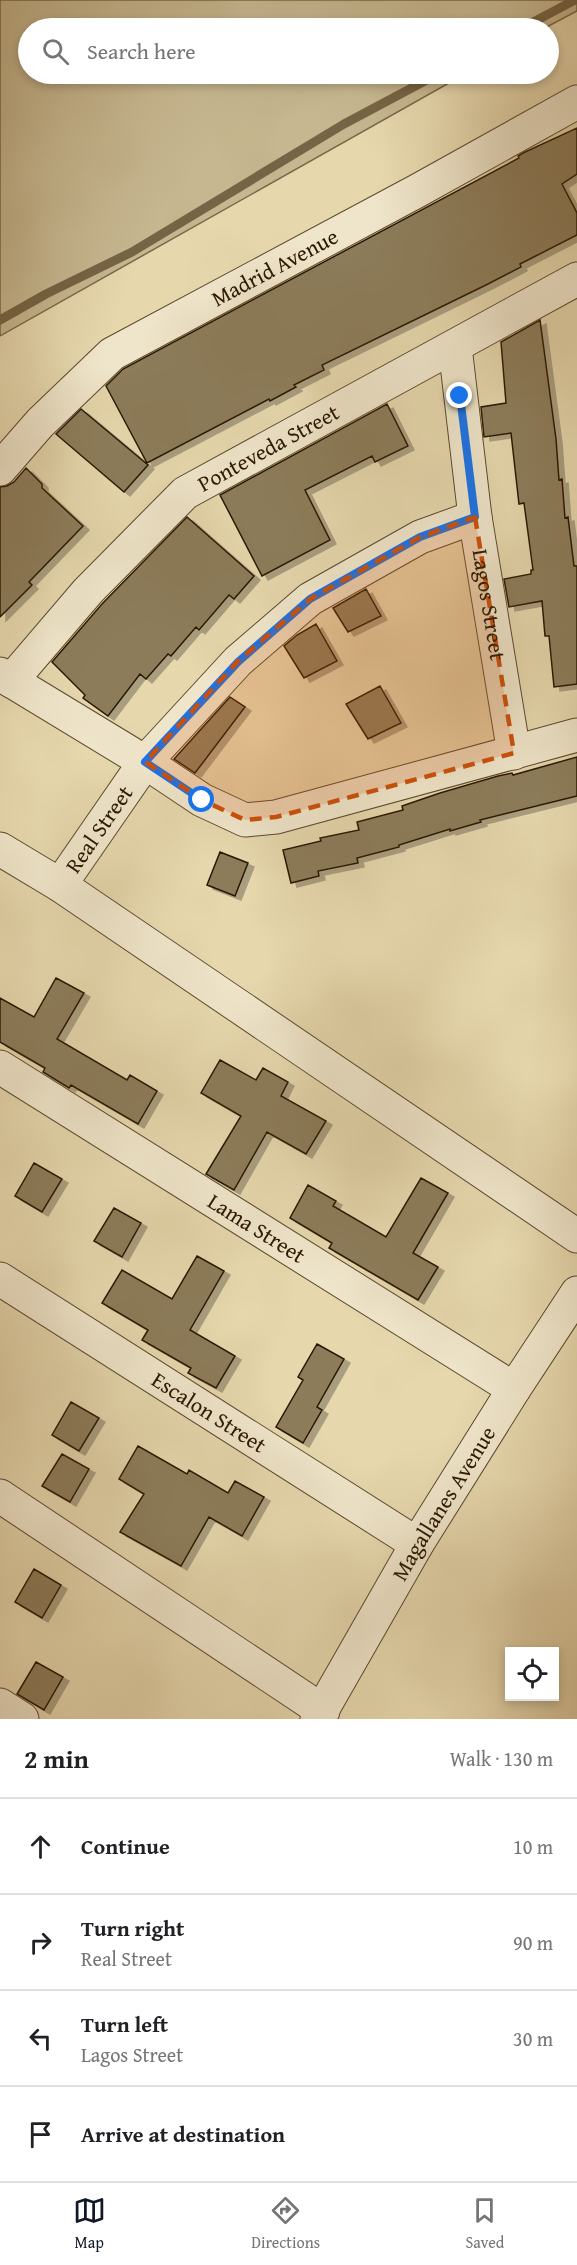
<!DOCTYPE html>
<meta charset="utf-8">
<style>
:root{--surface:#fff;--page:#f6f6f6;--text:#202124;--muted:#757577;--line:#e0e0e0;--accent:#111827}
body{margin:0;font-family:"Gentium Book Plus",serif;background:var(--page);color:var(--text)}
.controls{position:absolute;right:18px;bottom:18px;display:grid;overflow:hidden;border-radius:0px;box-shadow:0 3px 9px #0003}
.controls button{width:54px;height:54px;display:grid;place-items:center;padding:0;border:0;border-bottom:2px solid var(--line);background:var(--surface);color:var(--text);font:30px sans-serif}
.stop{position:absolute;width:18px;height:18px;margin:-14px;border:4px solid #1a73e8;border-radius:50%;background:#fff}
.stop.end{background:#1a73e8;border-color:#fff;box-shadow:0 2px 6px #0008}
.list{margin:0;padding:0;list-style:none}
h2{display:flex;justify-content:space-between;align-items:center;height:78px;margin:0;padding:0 24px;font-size:26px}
h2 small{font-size:20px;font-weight:400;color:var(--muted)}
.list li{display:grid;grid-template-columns:39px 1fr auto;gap:18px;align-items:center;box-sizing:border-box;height:96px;padding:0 24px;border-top:2px solid var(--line)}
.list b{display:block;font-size:22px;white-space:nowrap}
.list p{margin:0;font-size:20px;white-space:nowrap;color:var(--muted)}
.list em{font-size:20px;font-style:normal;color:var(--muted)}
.icon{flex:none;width:33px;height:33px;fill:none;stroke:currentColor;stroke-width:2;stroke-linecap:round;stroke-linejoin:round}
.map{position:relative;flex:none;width:577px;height:1719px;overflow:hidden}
.search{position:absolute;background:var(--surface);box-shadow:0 3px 9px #0003;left:18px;right:18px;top:18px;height:66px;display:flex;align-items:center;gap:15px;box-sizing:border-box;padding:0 21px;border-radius:33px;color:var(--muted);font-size:22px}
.sheet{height:462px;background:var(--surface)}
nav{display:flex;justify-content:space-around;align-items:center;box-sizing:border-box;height:84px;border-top:2px solid var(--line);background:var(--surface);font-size:16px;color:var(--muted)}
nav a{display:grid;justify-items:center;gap:3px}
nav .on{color:var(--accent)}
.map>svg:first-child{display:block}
.green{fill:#c6b790;stroke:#786848;stroke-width:1.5}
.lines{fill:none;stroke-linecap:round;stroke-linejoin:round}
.stream{stroke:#756445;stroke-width:9}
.building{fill:#8c7c5a;stroke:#2b1901;stroke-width:1.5;filter:url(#shadow)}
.minor-casing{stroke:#5a482c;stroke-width:35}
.minor{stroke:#efe5ca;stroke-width:33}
.route{stroke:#1a73e8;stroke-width:8}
.marked{fill:#cc4f0a;fill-opacity:0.2;stroke:#cc4f0a;stroke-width:4.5;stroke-dasharray:12 8;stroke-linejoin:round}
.labels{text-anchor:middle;stroke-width:4.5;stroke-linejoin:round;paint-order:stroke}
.street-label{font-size:22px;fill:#2b1901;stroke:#efe5ca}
</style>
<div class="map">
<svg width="577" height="1719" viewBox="0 0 577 1719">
<defs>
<filter id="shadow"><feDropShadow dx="6" dy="4" stdDeviation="0" flood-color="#0004"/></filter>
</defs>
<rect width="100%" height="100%" fill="#e6d7ad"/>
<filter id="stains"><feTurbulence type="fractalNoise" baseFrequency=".00333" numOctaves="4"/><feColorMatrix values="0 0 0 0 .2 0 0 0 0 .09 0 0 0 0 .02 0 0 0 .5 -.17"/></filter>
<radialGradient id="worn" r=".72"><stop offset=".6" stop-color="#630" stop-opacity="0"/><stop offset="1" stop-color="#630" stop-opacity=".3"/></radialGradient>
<path class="green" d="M0,0H577V11L545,28H28V74H465L0,336Z"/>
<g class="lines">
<path class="stream" d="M522,28L575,0
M0,320L46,294L132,252L344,124L438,74"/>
</g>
<path class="building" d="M577,128V174L562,184L577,213V235L520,264L521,267L486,285L322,365L324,370L294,385L296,387L270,401L269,399L147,463L106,386L123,369L519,158L518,156L523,153Z
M540,320L556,439L559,480L562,479L565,518L568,517L574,566H577V684L554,687L549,636H545L542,601L509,607L504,579L531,574V570H533L524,503L519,504L511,433L484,437L481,407L506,403L501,342Z
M387,404L408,446L375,462L372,456L305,490L330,540L262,576L220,495Z
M81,409L148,465L124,492L56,434Z
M26,468L42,484V488L83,526L29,582L32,585L0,617V487L7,486L14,482Z
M187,517L254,576L234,599L229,595L199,630L196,627L171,656L168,654L146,679L140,674L108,716L83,698L85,695L52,662L102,604Z
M366,589L381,616L348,632L333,608Z
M316,624L337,661L304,678L284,646L297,635Z
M380,686L401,723L368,739L346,704Z
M230,697L245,707L195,773L174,759Z
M577,757V796L480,820L481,822L450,831V829L399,845V847L357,858L358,863L318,871L319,876L291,883L283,850L321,841L320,838L359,830L357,822L403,810L402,806L440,793L498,776L512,773L513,775Z
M220,852L248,863L235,896L207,885Z
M56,978L84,993L57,1039L127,1080L130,1075L157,1091L138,1124L71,1085L69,1088L43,1072L45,1068L0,1042V998L34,1017Z
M220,1060L256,1080L263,1068L288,1082L281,1096L326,1121L306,1154L267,1132L234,1190L206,1174L241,1116L201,1093Z
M34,1163L62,1179L42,1212L15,1196Z
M421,1178L448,1193L413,1253L438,1267L418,1300L329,1248L332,1243L290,1218L308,1185L336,1201L333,1206L386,1237Z
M114,1208L141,1223L122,1257L94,1241Z
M197,1256L224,1271L190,1330L235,1356L216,1388L188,1373L191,1368L142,1340L148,1330L102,1303L122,1270L172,1299Z
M317,1344L344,1359L317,1407L322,1410L303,1443L276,1427L303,1380L298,1377Z
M71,1402L99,1418L79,1451L52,1435Z
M138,1446L187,1474L189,1470L228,1493L235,1481L264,1497L242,1536L209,1517L181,1566L120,1532L144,1494L119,1479Z
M62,1454L89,1469L70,1502L42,1486Z
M34,1569L61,1585L42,1618L15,1602Z
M36,1662L63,1677L44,1710L17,1694Z"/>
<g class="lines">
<defs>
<g id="minor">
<path id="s1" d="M455,347L475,517L514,753"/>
<path id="s2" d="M0,469L40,423L112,354L417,191L577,102"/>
<path d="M0,674L145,762L202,800L245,820L276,817L577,735"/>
<path id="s3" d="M11,681L88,591L185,493L577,279"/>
<path d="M0,849L60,885L577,1236"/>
<path id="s4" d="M60,885L145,762L238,661L310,599L420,537L475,517"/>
<path id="s5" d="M0,1067L514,1389"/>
<path id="s6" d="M0,1279L417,1544"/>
<path d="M0,1496L323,1711"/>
<path d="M0,1705L22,1719"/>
<path id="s7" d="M317,1719L417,1544L514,1389L577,1293"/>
</g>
</defs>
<use href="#minor" class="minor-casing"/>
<use href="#minor" class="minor"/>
</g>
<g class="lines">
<path class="route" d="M202,800L145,762L238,662L310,599L420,537L475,517L460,396"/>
</g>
<path class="marked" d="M475,517L514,753L276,817L245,820L202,800L145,762L238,661L310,599L420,537Z"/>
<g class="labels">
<g class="street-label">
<text dy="8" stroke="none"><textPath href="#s2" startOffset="345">Madrid Avenue</textPath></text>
<text dy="8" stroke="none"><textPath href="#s3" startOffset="351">Ponteveda Street</textPath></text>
<text dy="8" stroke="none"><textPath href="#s1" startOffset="260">Lagos Street</textPath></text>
<text dy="8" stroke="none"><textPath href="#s4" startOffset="68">Real Street</textPath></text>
<text dy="8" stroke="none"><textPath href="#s5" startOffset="303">Lama Street</textPath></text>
<text dy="8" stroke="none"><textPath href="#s6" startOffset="248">Escalon Street</textPath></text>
<text dy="8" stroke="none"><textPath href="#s7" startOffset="250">Magallanes Avenue</textPath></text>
</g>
</g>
<rect width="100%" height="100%" filter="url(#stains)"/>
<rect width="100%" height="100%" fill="url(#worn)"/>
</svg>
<div class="controls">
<button><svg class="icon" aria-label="locate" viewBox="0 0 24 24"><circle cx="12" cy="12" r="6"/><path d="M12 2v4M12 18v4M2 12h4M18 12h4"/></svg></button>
</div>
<div class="stop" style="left:202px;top:800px"></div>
<div class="stop end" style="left:460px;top:396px"></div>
<div class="search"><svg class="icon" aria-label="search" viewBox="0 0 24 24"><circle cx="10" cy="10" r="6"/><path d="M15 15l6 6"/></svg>Search here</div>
</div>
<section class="sheet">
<h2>2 min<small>Walk · 130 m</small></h2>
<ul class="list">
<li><svg class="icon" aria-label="ahead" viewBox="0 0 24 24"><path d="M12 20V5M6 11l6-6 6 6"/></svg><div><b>Continue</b></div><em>10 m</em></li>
<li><svg class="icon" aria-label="right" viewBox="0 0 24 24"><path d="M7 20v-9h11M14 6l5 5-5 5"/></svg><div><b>Turn right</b><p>Real Street</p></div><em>90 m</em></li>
<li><svg class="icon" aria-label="left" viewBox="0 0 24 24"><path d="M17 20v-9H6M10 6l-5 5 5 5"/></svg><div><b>Turn left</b><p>Lagos Street</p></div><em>30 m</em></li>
<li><svg class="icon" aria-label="arrive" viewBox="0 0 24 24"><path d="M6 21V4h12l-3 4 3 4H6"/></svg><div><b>Arrive at destination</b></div></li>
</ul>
</section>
<nav>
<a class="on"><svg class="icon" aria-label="map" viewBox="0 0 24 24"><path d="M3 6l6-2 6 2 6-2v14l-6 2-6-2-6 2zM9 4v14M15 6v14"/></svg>Map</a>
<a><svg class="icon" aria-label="directions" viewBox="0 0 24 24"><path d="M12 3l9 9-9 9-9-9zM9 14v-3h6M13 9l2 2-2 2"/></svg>Directions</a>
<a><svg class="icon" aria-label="saved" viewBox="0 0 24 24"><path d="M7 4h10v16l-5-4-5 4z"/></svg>Saved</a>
</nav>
